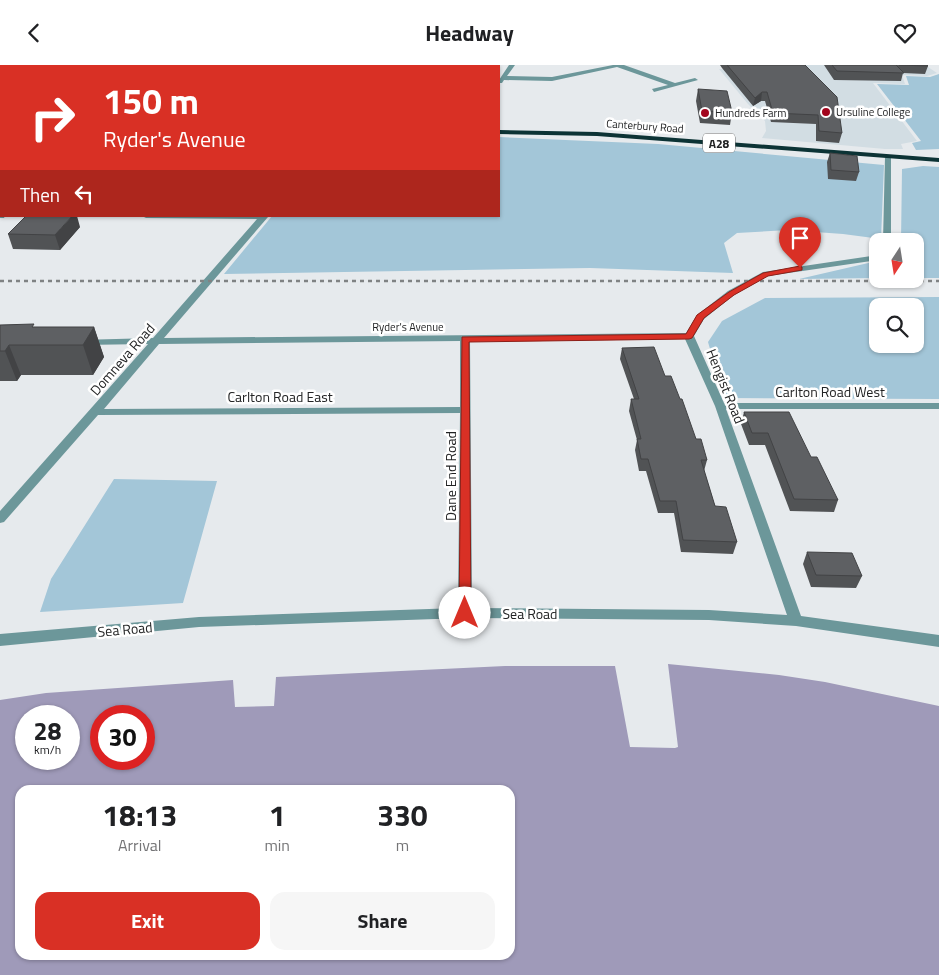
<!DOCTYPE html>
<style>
body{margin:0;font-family:"Titillium Web",sans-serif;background:#f6f6f6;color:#202124;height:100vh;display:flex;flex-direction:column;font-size:19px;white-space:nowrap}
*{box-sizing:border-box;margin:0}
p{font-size:16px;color:#757577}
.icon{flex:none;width:28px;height:28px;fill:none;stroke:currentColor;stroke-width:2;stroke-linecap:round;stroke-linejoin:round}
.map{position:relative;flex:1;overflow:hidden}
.panel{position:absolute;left:15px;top:720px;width:500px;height:175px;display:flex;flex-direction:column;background:#fff;border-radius:15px;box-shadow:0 1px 4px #0004}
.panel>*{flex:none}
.banner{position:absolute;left:0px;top:0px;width:500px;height:152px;box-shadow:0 1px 4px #0004;background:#d93025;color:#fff;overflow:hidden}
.needle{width:32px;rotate:192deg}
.tools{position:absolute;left:869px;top:168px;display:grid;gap:10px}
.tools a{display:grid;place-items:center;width:55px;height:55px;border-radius:10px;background:#fff;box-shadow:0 1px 4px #0004;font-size:25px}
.speed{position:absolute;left:15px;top:640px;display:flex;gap:10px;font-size:25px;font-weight:700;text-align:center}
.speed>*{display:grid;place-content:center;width:65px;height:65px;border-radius:50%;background:#fff;box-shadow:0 1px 4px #0004;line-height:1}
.speed small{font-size:12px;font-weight:400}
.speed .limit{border:8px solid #d22;background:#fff;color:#111}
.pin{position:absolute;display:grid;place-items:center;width:42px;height:42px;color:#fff;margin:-51px -21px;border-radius:50% 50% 50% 0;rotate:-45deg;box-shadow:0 0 5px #0007}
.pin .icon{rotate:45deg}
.me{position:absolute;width:55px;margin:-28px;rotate:0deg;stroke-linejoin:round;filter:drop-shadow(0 0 4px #0008)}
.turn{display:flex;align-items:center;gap:18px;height:105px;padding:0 20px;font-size:22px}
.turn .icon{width:65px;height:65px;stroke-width:2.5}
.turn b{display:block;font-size:35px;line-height:42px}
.then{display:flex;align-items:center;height:48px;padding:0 20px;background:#0003;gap:10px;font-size:19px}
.eta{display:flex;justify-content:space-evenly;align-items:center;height:85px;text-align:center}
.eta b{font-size:30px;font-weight:700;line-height:35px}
.cta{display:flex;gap:10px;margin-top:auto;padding:10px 20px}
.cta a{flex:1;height:58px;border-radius:15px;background:#d93025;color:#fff;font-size:20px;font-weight:700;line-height:58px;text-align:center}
.cta a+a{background:#f6f6f6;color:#202124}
header{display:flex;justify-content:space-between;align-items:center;height:65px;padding:0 20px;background:#fff;font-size:22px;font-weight:700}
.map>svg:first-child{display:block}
</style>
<header><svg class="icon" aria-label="back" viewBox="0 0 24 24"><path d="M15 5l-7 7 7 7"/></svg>Headway<svg class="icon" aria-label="heart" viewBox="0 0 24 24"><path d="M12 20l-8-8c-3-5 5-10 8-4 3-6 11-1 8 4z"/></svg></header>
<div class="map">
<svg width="939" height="910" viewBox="0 0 939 910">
<rect width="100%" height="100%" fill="#e6eaed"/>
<path fill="#d2dde3" d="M766,0H925L937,8L927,11L902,10L905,19L873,18L917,76L901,79L903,84H885L762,73L766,66L765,56L748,39L719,4H761Z"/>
<path fill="#a3c6d8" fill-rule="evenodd" d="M939,9V84L916,85L912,78L921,76L877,19L909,20L906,11L930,12Z
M499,72L658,79L884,100L881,174L843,169L788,165L737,168L724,178L733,208L590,203L224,209L272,151H499Z
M923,101L939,102V213H915V176H901L902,104Z
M877,196V213L799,214Z
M939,232V334L724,333L708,277L722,256L765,233ZM878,241H915V279H878Z
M114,414L217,416L183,538L40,547L51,514Z"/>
<path fill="#9f9ab9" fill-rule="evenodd" d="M668,599L779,610L825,617L939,641V910H0V635L46,628L233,615L235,642L274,641L276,612L505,601H615L630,682L675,683L678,682ZM26,651H69V694H26ZM101,651H144V694H101ZM20,725H510V890H20Z"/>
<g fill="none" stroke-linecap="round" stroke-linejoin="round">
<path fill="#6c979a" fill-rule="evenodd" d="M509,0H515L507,11L552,12L613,0H624L675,18L695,13L698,15L654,27L652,24L668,20L617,2L552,16L504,15L502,18H499V15Z
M888,90L891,92V176H883L885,92Z
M0,149L1,151H5L4,153H0Z
M142,151L268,152L164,273L686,268L697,250L728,226L763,207L878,190V195L768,211L734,230L704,254L694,271L724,338H939V344H726L801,551L939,570V582L796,561L709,555L465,553L199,562L0,581V569L199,552L458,543L460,348L98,350L4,457L0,458V446L148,279L82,280L77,277L79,275L153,273L257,154L146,153ZM685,274L715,341L787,550L709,545L472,543L470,276ZM460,276V342L104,344L159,279Z"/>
<path fill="#0c3335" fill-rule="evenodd" d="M499,65L597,67L939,93V97L597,71L499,69Z
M0,66H1V70H0Z"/>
<path stroke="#7f8283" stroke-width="2.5" stroke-dasharray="4 4" stroke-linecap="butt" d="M0,216H939"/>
</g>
<path fill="#515355" d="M720,0H805L842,68L839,78L816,76V59L771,57L765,36H761L753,41L722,3Z
M824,0H927L928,1L925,9L903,8L901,16L834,15Z
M698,24L732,47L730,60L700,58L696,36Z
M830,88L859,107L856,116L828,114L827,97Z
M80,162L60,185L13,184L8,169Z
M0,260L35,262H94L104,292L93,310H21L17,316H0Z
M622,283L665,311L696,374L707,395L704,406L715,441L737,477L733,489L681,487L674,448H658L646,406H639L635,385L637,375L629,346L631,334H634L620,294Z
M744,347L811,392L838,435L834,447L790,446L765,380H749L741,359Z
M807,487L862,511L856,523L811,522L803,499Z"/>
<path fill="#424345" d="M0,0H15L13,1H1V9L0,10Z
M762,27L761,36L753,41L755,33Z
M72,151H77L80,162L60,185L55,170Z
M94,262L104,292L93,310L83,280Z
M9,280L21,310L17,316L5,286Z"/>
<path fill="#5e6063" stroke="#424345" d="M165,0H386L385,1H164Z
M727,0H805L837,32L842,68L819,66L818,50L773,48L767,27H762L755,33Z
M832,0H896L904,8L837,6Z
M899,0H927L928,1Z
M698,24L727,26L732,47L702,46Z
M830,88L857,91L859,107L831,105Z
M26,151H72L55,170L8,169Z
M34,259L32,262H94L83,280H9L5,286H0V260Z
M654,282L665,311H671L680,334H682L696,374H701L707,395H701L715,441L726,442L737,477L683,475L676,436H660L648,394H641L637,374H641L631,334H639L622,283Z
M744,347H789L811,392H817L838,435L794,434L768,368H752Z
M807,487L852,488L862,511L816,510Z"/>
<path fill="#d93025" stroke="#8d1f18" d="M800,201L802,202V205L768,211L734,230L704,253L692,273L689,274L469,277L471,548L470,551H460L459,548L462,272L686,269L697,250L729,227L763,208Z"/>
<g fill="#a3051d" stroke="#fff" stroke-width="2">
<circle cx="826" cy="47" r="5"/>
<circle cx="705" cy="48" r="5"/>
</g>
<g text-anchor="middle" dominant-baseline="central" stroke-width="5" stroke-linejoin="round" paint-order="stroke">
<g font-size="11" fill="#222324" stroke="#fff" text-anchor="start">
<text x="836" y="47">Ursuline College</text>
<text x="715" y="48">Hundreds Farm</text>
</g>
<g font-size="11" fill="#222324" stroke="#fff">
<text transform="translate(645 61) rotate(4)">Canterbury Road</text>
<text x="408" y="262">Ryder's Avenue</text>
</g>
<rect fill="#fff" stroke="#646566" stroke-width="1" x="703" y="68.5" width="32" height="19" rx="4"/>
<g font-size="12" font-weight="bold" fill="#222324">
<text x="719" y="78">A28</text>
</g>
<g font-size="14" fill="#222324" stroke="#fff">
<text transform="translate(122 294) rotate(-49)">Domneva Road</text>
<text transform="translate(726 321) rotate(68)">Hengist Road</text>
<text x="830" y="326">Carlton Road West</text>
<text x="280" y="331">Carlton Road East</text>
<text transform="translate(450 411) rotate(-90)">Dane End Road</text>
<text x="530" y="548">Sea Road</text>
<text transform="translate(125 564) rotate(-5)">Sea Road</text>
</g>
</g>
</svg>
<div class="tools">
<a><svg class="needle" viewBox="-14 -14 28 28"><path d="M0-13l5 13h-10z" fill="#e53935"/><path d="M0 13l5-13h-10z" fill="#757577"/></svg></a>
<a><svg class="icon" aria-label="search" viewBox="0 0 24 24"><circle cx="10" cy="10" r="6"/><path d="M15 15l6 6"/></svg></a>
</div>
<div class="speed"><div>28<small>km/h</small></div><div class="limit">30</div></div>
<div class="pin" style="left:800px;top:203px;background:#d93025"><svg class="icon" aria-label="arrive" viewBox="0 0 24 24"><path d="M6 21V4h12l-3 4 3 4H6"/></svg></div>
<svg class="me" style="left:465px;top:548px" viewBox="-20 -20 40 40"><circle r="19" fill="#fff"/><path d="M0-13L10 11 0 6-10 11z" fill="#d93025"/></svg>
<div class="banner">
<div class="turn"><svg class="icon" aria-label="right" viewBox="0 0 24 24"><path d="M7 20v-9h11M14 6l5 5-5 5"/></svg><div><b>150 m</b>Ryder's Avenue</div></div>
<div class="then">Then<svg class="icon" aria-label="left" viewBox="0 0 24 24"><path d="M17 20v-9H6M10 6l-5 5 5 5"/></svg></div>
</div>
<section class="panel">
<div class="eta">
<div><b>18:13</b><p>Arrival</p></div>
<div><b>1</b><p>min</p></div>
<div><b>330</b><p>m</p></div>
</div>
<div class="cta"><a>Exit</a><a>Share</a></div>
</section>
</div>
